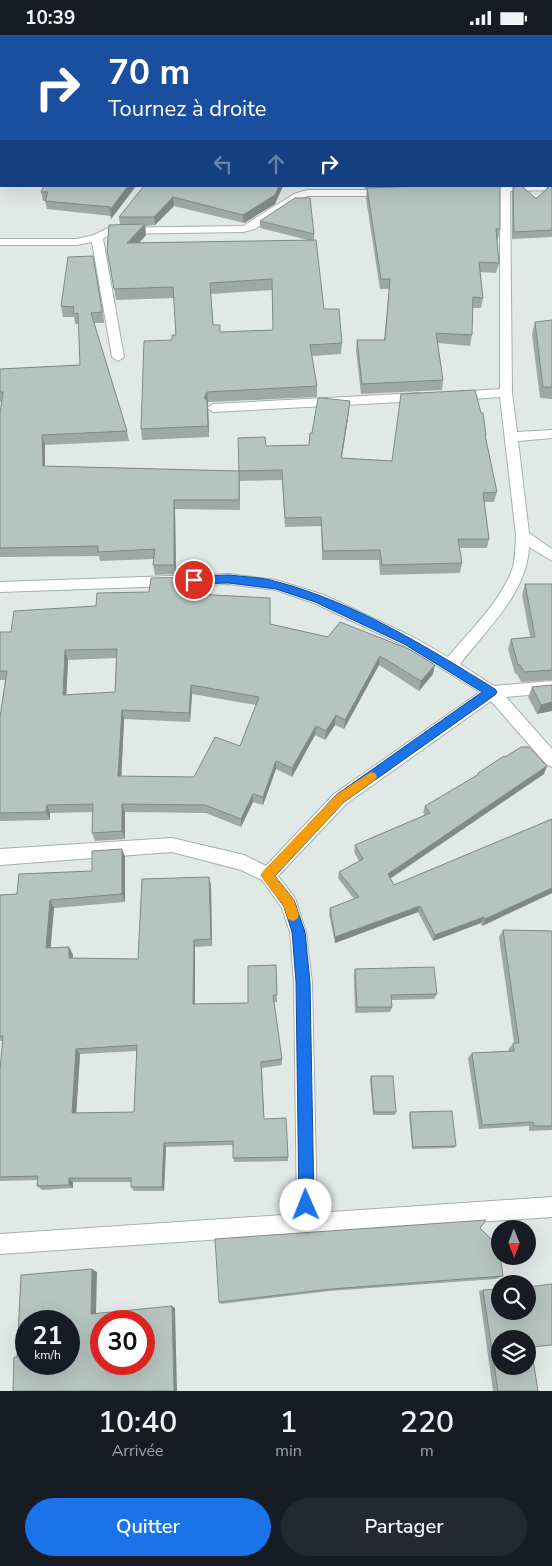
<!DOCTYPE html>
<html lang="fr">
<meta charset="utf-8">
<style>
body{margin:0;font-family:"Nunito Sans",sans-serif;background:#242831;color:#f1f3f6;height:100vh;display:flex;flex-direction:column;font-size:19px;white-space:nowrap}
*{box-sizing:border-box;margin:0}
p{font-size:16px;color:#9ea1a6}
.icon{flex:none;width:28px;height:28px;fill:none;stroke:currentColor;stroke-width:2;stroke-linecap:round;stroke-linejoin:round}
.map{position:relative;height:1356px;overflow:hidden}
.details{display:flex;flex-direction:column;background:#171b24;flex:1}
.details>*{flex:none}
.hud{position:absolute;left:0px;top:0px;width:552px;height:152px;box-shadow:0 5px 20px #0002;background:#1a4fa0;color:#fff;overflow:hidden}
.needle{width:32px;rotate:179deg}
.fabs{position:absolute;left:491px;top:1185px;display:grid;gap:10px}
.fabs a{display:grid;place-items:center;width:45px;height:45px;border-radius:50%;background:#171b24;box-shadow:0 5px 20px #0002;font-size:25px}
.speed{position:absolute;left:15px;top:1275px;display:flex;gap:10px;font-size:25px;font-weight:700;text-align:center}
.speed>*{display:grid;place-content:center;width:65px;height:65px;border-radius:50%;background:#171b24;box-shadow:0 5px 20px #0002;line-height:1}
.speed small{font-size:12px;font-weight:400}
.speed .limit{border:8px solid #d22;background:#fff;color:#111}
.pin{position:absolute;display:grid;place-items:center;width:42px;height:42px;color:#fff;margin:-21px;border:2px solid #fff;border-radius:50%;box-shadow:0 1px 5px #0007}
.me{position:absolute;width:55px;margin:-28px;rotate:359deg;stroke-linejoin:round;filter:drop-shadow(0 0 4px #0008)}
.turn{display:flex;align-items:center;gap:18px;height:105px;padding:0 25px;font-size:22px}
.turn .icon{width:65px;height:65px;stroke-width:2.5}
.turn b{display:block;font-size:35px;line-height:42px}
.lanes{display:flex;align-items:center;height:48px;padding:0 25px;background:#0003;justify-content:center;gap:25px;direction:ltr}
.lanes .off{opacity:.35}
.eta{display:flex;justify-content:space-evenly;align-items:center;height:85px;text-align:center}
.eta b{font-size:30px;font-weight:600;line-height:35px}
.button{display:flex;gap:10px;margin-top:auto;padding:10px 25px}
.button a{flex:1;height:58px;border-radius:30px;background:#1a73e8;color:#fff;font-size:20px;font-weight:600;line-height:58px;text-align:center}
.button a+a{background:#242831;color:#f1f3f6}
.status{display:flex;justify-content:space-between;align-items:center;height:35px;padding:0 25px;background:#171b24;direction:ltr}
.status svg{height:14px;fill:currentColor}
.map>svg:first-child{display:block}
</style>
<div class="status"><b>10:39</b><svg viewBox="0 0 49 12"><path d="M0 12V9h3v3zM5 12V6h3v6zM10 12V3h3v9zM15 12V0h3v12zM26 1h20v11H26zM47 4h2v5h-2z"/></svg></div>
<div class="map">
<svg width="552" height="1356" viewBox="0 0 552 1356">
<rect width="100%" height="100%" fill="#e1e9e6"/>
<g fill="none" stroke-linecap="round" stroke-linejoin="round">
<g stroke="#a4b0ad" stroke-width="2">
<path id="minor" d="M489,0H497V1H489Z
M551,83H552V90H551Z
M552,149V155L510,156L512,358L517,397L552,395V403L518,406L529,498L552,514V526L529,512C527,558 487,594 460,629L494,651L552,646V658L506,662L552,714V732L547,730L491,666L346,769L278,841L295,863L306,897L312,947L317,1178L552,1162V1182L0,1219V1199L297,1179L294,947L290,897L282,873L262,845L241,835L172,817L0,830V814L172,803L244,820L266,831L334,759L480,657L403,610L314,568L276,555L229,549L0,557V547L229,539L276,545L324,560L413,602L448,622C470,595 500,567 512,535C516,524 515,511 516,500L500,362L458,365L452,361L458,357L500,354V157H481L476,154L480,151H551Z
M307,155H386L391,158L386,161H308L302,163L255,194L243,197L110,199L103,204L124,322L118,326L112,322L92,207L77,210H0V204H77L94,200L108,193L243,191L294,159Z
M420,358L426,362L420,366L213,377L207,373L213,369Z"/>
</g>
<use href="#minor" fill="#fff" fill-rule="evenodd"/>
</g>
<path fill="#9da9a4" fill-rule="evenodd" d="M0,0H59L60,1H1V101H0Z
M552,150V202L512,204V159L513,152L536,164L546,155L547,151H551Z
M136,151L111,184V181L47,174L45,166H43L41,157Z
M144,151H283L275,169L244,188L174,171L155,190L145,191L146,200L139,208L308,205L260,193V186L314,199V205L324,274L342,308L341,319L312,321L317,351V362L208,367L209,402L142,405L141,394L172,305L176,300L174,263L116,265L107,215L120,190L119,182ZM272,255L273,295L220,297L213,290L211,259Z
M364,151H500V194L498,204L497,205L499,228L496,238L480,237L483,263L481,273H472V300L470,311L438,308L443,345L442,355L361,359L356,315L357,305H384L389,254H380L366,164L367,154H365Z
M93,221L104,285V288H94L127,396L129,406L45,410V431L239,436L266,411L309,410L312,398L349,376L342,423L392,426L486,400V404L497,457L494,467H484L489,504L487,513H459L462,528L460,538L380,540L379,525H322L321,491L285,492L282,445L240,446V475L175,474L176,539L155,540L153,530L154,524L100,526L99,521L0,522V379L2,367H0V334L80,330L79,289H75L74,282H63L61,271Z
M552,285V364L540,363L532,299L535,287Z
M525,549H552V645L521,647L517,639H515L508,614L511,604L530,602L522,560Z
M198,552L197,559L270,589L328,602L433,639L419,656L379,630L344,694L335,690L325,705L315,700L292,742L276,734L263,770L253,767L241,792L206,778L125,777V804L95,806L92,798L93,777L50,778V785L0,786V682L5,645H0V597H11L96,571L149,557ZM116,623L115,657L66,660L68,625ZM192,659L256,670L240,711L194,742L121,741L124,684L190,687Z
M552,650L537,679L528,662L532,652Z
M505,722L544,739L390,844L394,850L552,784V858L482,891L481,888L433,906L418,877L335,908L329,879L330,873L354,864L338,843L339,837L359,826L354,817L355,810L425,780L423,778L425,771L477,741L478,738Z
M122,814L125,822V867L54,873L50,913L69,912L73,920V923L138,924L211,850L212,911L195,912V969L248,968L276,930L277,967H274L282,1024V1030L262,1033L264,1084L288,1122V1126L234,1127L233,1110L166,1112L164,1156H134L131,1152V1147H73V1153L42,1155L37,1151L38,1145L0,1146V1035L3,1006H0V860L17,859L92,836ZM137,1016L134,1077L76,1078L80,1019Z
M503,895L552,896V1095L529,1096V1091L479,1094L468,1023L472,1018L509,1016V1013L514,1008L499,902Z
M355,934L437,959L434,964L392,965V972L390,977L355,978L354,940Z
M371,1041L396,1077L395,1080H373L370,1044Z
M410,1077L456,1111L454,1113L412,1114L409,1079Z
M480,1193L503,1241L496,1244L329,1256L221,1269L219,1267Z
M483,1255L531,1312L538,1356H493L479,1256Z"/>
<path fill="#7f8986" d="M283,0H293L292,1H281Z
M128,151H136L111,184L110,175Z
M279,151H283L275,169L244,188L243,180Z
M173,162L174,171L155,190L154,182Z
M145,189L146,200L129,219L127,208Z
M207,357L208,367L209,402L204,363Z
M350,366L349,376L340,433L341,423Z
M42,400L45,410V441L43,431Z
M174,465L175,474L176,539L174,530Z
M197,542L198,552L196,569L195,559Z
M65,615L68,625L66,669L63,660Z
M380,621L379,630L344,694L345,685Z
M435,630L433,639L419,656L421,646Z
M191,650L192,659L190,687L189,678Z
M552,667V676L537,679L541,670Z
M122,675L124,684L121,750L118,741Z
M336,680L335,690L325,705L326,696Z
M316,691L315,700L292,742V733Z
M276,726V734L263,770V762Z
M547,731L544,739L386,846L388,839Z
M253,759V767L241,792V784Z
M122,769L125,777V804L122,796Z
M47,770L50,778V785L46,777Z
M122,814L125,822V867L122,859Z
M209,842L211,850L212,911L211,904Z
M552,853V858L482,891L485,884Z
M50,865L54,873L50,920L46,913Z
M420,871L418,877L335,908V902Z
M484,882L481,888L433,906L435,900Z
M194,905L195,912V976L193,969Z
M69,912L73,920L72,930L69,923Z
M76,1014L80,1019L76,1083L72,1078Z
M164,1108L166,1112L164,1156L162,1152Z
M69,1143L73,1147V1153L69,1150Z
M92,1234L97,1237L96,1280L91,1279Z
M172,1271L175,1273L177,1356H174Z"/>
<path fill="#b6c4bf" stroke="#7f8986" fill-rule="evenodd" d="M1,0H59L58,1H1V91H0V6Z
M109,0H283L281,1H109Z
M500,0H552V19L551,23V1H500Z
M551,130L552,132L551,142Z
M551,150H552V195L514,197L513,152L522,151L536,164L549,152L548,151H551Z
M44,151H128L110,175V172L45,166L48,157H41Z
M144,151H279L275,160L243,180L173,162L154,182H119Z
M423,151H500V194H496L499,228L479,227L483,263L473,262L472,300L436,298L443,345L362,349L357,305H385L390,244H381L367,153Z
M295,163H310L314,199L260,186Z
M145,189L127,208L316,205L324,274H339L342,308L310,310L317,351L207,357L204,363L207,365L208,391L141,394L144,306L172,305V300H176L173,252L114,254L107,215L109,190ZM272,244L273,295L220,297V290H213L210,248Z
M93,221L102,275V277L91,278L127,396L42,400L43,431L239,436L238,403L265,402L266,411L309,410L310,398H312L318,363H322L350,366L341,423L392,426L401,359L475,355L481,378H483L486,400H485L497,457L483,458L489,504H458L462,528L382,530L380,515L323,516L321,482L285,483L282,435L239,436V465H174V530H153L155,514L98,517V511L0,513V379L3,357H0V334L80,330L78,278L73,279L74,272L61,271L68,222Z
M552,285V352H543L535,287Z
M197,542L195,559L270,563V589L328,602L340,587L411,615L435,630L421,646L380,621L345,685L336,680L326,696L316,691L292,733L276,726L263,762L253,759L241,784L205,770L122,769V796L92,798L93,769L47,770L46,777L0,778V682L7,636H0V597H11L14,576L96,571L97,558L149,557L151,543ZM117,614L115,657L63,660L65,615ZM191,650L259,662L240,711L215,702L194,742L118,741L122,675L189,678Z
M525,549H552V635L524,637L520,630H518L511,604L535,602Z
M552,650V667L541,670L532,652Z
M521,712H529L547,731L388,839L394,850L552,784V853L485,884L484,882L435,900L420,871L335,902L330,873L359,862L339,837L363,824L355,810L430,778L425,771L479,739L478,738L504,721L505,722Z
M122,814V859L50,865L46,913L69,912V923L138,924L142,844L209,842L211,904L194,905L193,969L248,968V931L276,930L277,960H273L282,1024L261,1027L264,1084L286,1083L288,1122L233,1123V1106L164,1108L162,1152H131V1143H69V1150L37,1151L38,1141L0,1142V1035L3,1001H0V860L17,859L19,839L92,836V816ZM137,1010L134,1077L72,1078L76,1014Z
M503,895L552,896V1091H534L533,1087L482,1090L472,1018L514,1016L513,1008H519Z
M434,932L437,959L391,960L392,972H357L355,934Z
M371,1041H393L396,1077H374Z
M452,1076L456,1111L413,1112L410,1077Z
M486,1185L480,1193L499,1212L503,1241L331,1254L219,1267L215,1204Z
M92,1234L91,1279L172,1271L174,1356H13L14,1322H17L21,1240ZM26,1286H69V1329H26ZM101,1286H144V1329H101Z
M552,1249V1310L531,1312L538,1356H498L483,1255L500,1254V1276H528V1252ZM500,1304H528V1331H500Z"/>
<path fill="#1a73e8" stroke="#114b97" d="M229,540C245,542 262,542 278,547C356,568 427,612 495,654L497,657L495,660L344,767L275,841L294,865L305,897L310,947L314,1170L311,1175L306,1177L301,1175L299,1170L296,947L292,897L284,872L261,840L336,760L482,657L404,609L315,567L276,554L229,548L194,549L189,545L194,541Z"/>
<path fill="#f59e0b" d="M371,737L375,738L377,742L375,745L344,767L275,841L294,865L299,880L297,884L293,886L288,884L284,872L263,844L261,840L263,836L336,760Z"/>
</svg>
<div class="fabs">
<a><svg class="needle" viewBox="-14 -14 28 28"><path d="M0-13l5 13h-10z" fill="#e53935"/><path d="M0 13l5-13h-10z" fill="#9ea1a6"/></svg></a>
<a><svg class="icon" aria-label="search" viewBox="0 0 24 24"><circle cx="10" cy="10" r="6"/><path d="M15 15l6 6"/></svg></a>
<a><svg class="icon" aria-label="layers" viewBox="0 0 24 24"><path d="M12 4l9 5-9 5-9-5zM3 14l9 5 9-5"/></svg></a>
</div>
<div class="speed"><div>21<small>km/h</small></div><div class="limit">30</div></div>
<div class="pin" style="left:194px;top:545px;background:#d93025"><svg class="icon" aria-label="arrive" viewBox="0 0 24 24"><path d="M6 21V4h12l-3 4 3 4H6"/></svg></div>
<svg class="me" style="left:306px;top:1170px" viewBox="-20 -20 40 40"><circle r="19" fill="#fff"/><path d="M0-13L10 11 0 6-10 11z" fill="#1a73e8"/></svg>
<div class="hud">
<div class="turn"><svg class="icon" aria-label="right" viewBox="0 0 24 24"><path d="M7 20v-9h11M14 6l5 5-5 5"/></svg><div><b>70 m</b>Tournez à droite</div></div>
<div class="lanes"><svg class="icon off" aria-label="left" viewBox="0 0 24 24"><path d="M17 20v-9H6M10 6l-5 5 5 5"/></svg><svg class="icon off" aria-label="ahead" viewBox="0 0 24 24"><path d="M12 20V5M6 11l6-6 6 6"/></svg><svg class="icon" aria-label="right" viewBox="0 0 24 24"><path d="M7 20v-9h11M14 6l5 5-5 5"/></svg></div>
</div>
</div>
<section class="details">
<div class="eta">
<div><b>10:40</b><p>Arrivée</p></div>
<div><b>1</b><p>min</p></div>
<div><b>220</b><p>m</p></div>
</div>
<div class="button"><a>Quitter</a><a>Partager</a></div>
</section>
